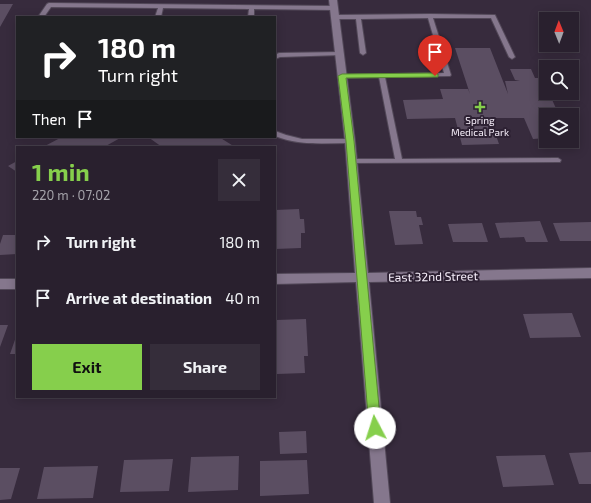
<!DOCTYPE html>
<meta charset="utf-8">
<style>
body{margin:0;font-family:"Exo 2",sans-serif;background:#352d3a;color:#f1f3f6;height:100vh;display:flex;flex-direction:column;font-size:15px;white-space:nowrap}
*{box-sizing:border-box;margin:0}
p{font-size:13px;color:#a5a3aa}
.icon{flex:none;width:22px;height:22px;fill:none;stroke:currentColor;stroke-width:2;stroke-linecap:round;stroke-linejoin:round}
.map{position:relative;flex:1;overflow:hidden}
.details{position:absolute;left:16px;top:146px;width:260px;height:252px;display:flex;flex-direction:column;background:#29202e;border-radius:0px;box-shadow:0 2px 10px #0003,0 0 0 1px #453e4a}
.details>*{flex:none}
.top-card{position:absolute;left:16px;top:16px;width:260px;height:122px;border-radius:0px;box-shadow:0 2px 10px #0003,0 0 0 1px #453e4a;background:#202124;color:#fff;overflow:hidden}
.needle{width:26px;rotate:359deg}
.buttons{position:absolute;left:539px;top:12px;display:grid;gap:8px}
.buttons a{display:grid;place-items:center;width:40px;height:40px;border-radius:0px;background:#29202e;box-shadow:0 2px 10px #0003,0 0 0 1px #453e4a;font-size:20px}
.pin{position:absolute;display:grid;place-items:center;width:34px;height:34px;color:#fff;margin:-41px -17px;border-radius:50% 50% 50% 0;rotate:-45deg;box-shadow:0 0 4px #0007}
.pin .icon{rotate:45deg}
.me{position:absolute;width:44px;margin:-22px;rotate:355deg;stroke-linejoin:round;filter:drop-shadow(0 0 3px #0008)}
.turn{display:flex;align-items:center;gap:14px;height:84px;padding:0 16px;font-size:18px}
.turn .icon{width:52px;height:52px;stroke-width:2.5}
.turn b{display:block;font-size:28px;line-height:34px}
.then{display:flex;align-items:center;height:38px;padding:0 16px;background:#0003;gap:8px;font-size:15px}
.round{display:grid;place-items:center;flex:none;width:42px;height:42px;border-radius:0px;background:#352d3a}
.summary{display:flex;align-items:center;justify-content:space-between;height:68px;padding:0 16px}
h1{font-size:24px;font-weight:700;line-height:30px;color:#86cf4c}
.cta{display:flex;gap:8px;margin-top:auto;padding:8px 16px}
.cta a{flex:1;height:46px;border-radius:0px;background:#86cf4c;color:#111;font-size:16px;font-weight:700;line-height:46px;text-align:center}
.cta a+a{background:#352d3a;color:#f1f3f6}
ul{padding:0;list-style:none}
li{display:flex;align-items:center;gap:12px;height:56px;padding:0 16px}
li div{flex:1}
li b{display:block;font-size:15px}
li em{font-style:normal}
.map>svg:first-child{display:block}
</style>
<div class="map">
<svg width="591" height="503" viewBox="0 0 591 503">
<rect width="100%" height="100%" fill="#372b3d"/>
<path fill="#5b4e62" d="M0,4H13L0,27Z
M455,48H490L508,94L505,81H520L515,80L510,69H531L535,78H541L546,88V93H549L559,115H546V138L533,139L524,118H490L499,144L462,145L455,118L407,119L403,100L443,99L440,89H468L470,94Z
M62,137H122L104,147H43Z
M148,137H219L235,147H162Z
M17,161V172L8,166Z
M299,209L300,219H304L305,233H301V248L275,249V210Z
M389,211H416L417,217H421L423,225H419L423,244L395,245Z
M540,221L548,242H526L524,237L500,238L495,223Z
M591,222V241H560L553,223Z
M482,223L488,242H453L448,224Z
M3,235H17V254L0,255V244Z
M572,313L581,337L530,338L523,314Z
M306,319L308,356H304L305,373L277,374L276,320Z
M0,325H8L0,347Z
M17,334V354H10Z
M306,431L307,453L280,454L279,432Z
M591,452V484H579L569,453Z
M545,455L554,485L503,487L496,456Z
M239,456L238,490L188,492L191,457Z
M173,459L169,491L120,492L124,460Z
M307,460L309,494L260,496V461Z
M98,466L93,498L37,499L44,467Z
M0,468H20L11,499L0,500Z"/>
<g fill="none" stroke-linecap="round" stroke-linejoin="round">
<g stroke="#524858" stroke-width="2">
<path id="lane" d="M49,3L334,6L337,8L334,10L254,9V17H248L249,9L163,8L161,17H155L158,8L51,7L44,17H38L47,4Z
M430,14L495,15L515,57L512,59L509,57L491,18H433L451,75L450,76L385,77L402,159L558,158L561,160L560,162L349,163L348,161L351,159H395L379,77L342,78L339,76L340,75L444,73L428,18L361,19L366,53L363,55L360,53L356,19H335L332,17L335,15Z
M339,52L342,54L341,55L280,57L275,59V55L279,53Z
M275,131L286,135L302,139H350L353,141L350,143C325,143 299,146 275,136Z"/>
</g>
<g stroke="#524858" stroke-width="2">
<path id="street" d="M329,0H337L355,141L368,273L591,268V278L369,282L390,503H374L356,282L275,284V274L355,273L345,141Z
M0,279H17V289H0Z"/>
</g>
<use href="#lane" fill="#85778d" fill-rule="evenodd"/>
<use href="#street" fill="#85778d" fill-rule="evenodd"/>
</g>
<path fill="#86cf4c" stroke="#578731" d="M435,73L438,74V77L346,78L354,141L381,428L379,431L375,433L371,431L369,428L346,141L338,76L342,74Z"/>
<path fill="#86cf4c" stroke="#2d2133" stroke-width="1.5" d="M478 101h4v4h4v4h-4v4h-4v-4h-4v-4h4z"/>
<g text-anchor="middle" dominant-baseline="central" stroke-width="4" stroke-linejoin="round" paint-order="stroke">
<g font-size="10" fill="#f8f0fc" stroke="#2d2133">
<text x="480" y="120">Spring<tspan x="480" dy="12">Medical Park</tspan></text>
</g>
<g font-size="12" fill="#f8f0fc" stroke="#2d2133">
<text transform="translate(433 276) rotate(-1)">East 32nd Street</text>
</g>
</g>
</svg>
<div class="buttons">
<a><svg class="needle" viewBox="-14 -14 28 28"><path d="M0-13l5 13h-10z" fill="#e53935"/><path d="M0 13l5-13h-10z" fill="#a5a3aa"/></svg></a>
<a><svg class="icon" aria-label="search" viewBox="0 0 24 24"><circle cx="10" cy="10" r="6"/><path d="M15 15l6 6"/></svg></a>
<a><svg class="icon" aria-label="layers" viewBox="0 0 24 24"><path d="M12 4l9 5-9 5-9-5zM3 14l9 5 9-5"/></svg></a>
</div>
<div class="pin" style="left:435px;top:76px;background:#d93025"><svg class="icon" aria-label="arrive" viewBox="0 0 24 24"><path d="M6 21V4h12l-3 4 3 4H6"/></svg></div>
<svg class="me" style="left:375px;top:428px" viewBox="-20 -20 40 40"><circle r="19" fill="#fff"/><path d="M0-13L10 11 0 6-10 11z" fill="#86cf4c"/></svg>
<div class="top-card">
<div class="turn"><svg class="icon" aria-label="right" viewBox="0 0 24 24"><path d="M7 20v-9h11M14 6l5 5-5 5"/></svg><div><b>180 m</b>Turn right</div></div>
<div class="then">Then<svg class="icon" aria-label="arrive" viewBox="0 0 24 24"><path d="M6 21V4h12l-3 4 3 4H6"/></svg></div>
</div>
<section class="details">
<div class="summary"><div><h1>1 min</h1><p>220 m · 07:02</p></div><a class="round"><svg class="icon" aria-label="close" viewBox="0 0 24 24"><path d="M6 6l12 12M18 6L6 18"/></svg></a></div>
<ul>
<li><svg class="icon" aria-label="right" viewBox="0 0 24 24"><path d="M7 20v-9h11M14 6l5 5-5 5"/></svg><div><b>Turn right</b></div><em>180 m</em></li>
<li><svg class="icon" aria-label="arrive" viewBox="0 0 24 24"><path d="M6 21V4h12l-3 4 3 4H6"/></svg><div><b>Arrive at destination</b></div><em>40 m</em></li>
</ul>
<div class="cta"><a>Exit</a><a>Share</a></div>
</section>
</div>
